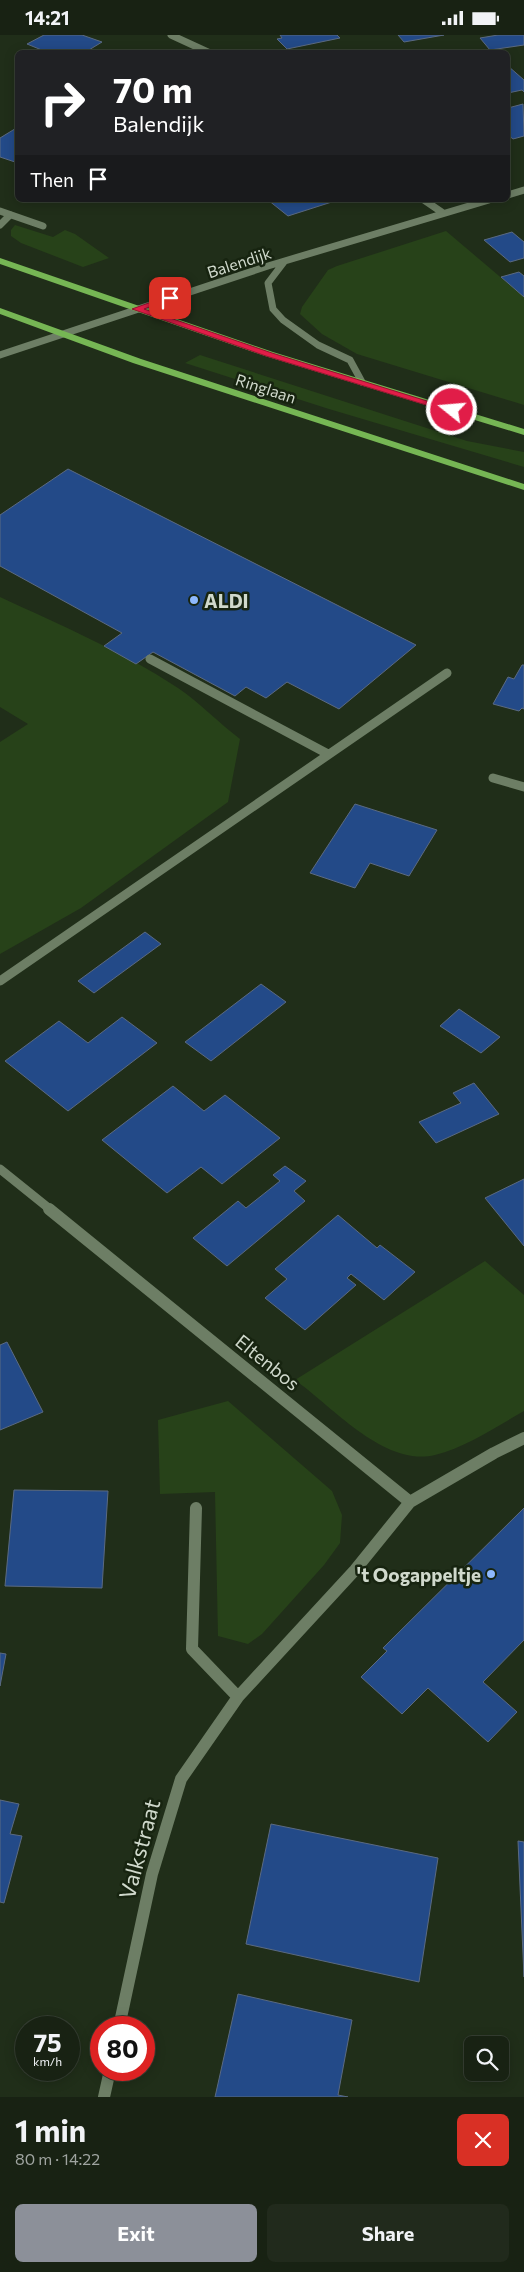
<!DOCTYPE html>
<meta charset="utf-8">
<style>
body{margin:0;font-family:Commissioner,sans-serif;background:#212a1c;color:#f1f3f6;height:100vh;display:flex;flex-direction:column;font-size:19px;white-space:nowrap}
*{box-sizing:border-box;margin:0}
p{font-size:16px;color:#9fa4a0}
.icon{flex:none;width:28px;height:28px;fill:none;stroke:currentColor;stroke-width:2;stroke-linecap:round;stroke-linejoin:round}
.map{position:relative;height:2062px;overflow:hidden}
.details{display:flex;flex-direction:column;background:#182213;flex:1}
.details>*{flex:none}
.banner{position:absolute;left:15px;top:15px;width:495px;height:152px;border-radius:8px;box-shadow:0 2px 12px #0003,0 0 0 1px #363f33;background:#202124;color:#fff;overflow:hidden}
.tools{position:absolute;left:464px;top:2001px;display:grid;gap:10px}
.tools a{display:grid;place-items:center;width:45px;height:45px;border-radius:8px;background:#182213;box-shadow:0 2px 12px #0003,0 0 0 1px #363f33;font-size:25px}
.speed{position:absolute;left:15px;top:1981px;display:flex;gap:10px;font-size:25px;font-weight:700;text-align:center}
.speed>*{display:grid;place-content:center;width:65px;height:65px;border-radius:50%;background:#182213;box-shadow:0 2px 12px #0003,0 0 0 1px #363f33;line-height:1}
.speed small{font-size:12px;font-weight:400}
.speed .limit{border:8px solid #d22;background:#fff;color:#111}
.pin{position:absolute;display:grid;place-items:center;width:42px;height:42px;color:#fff;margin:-21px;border-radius:10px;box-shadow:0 2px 8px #0006}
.me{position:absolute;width:55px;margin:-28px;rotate:287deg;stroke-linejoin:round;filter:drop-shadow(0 0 4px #0008)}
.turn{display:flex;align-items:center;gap:18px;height:105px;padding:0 15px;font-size:22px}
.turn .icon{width:65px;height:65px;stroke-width:2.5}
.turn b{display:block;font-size:35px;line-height:42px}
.then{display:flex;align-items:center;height:48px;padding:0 15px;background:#0003;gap:10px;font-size:19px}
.round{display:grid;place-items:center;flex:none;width:52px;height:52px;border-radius:8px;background:#212a1c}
.headline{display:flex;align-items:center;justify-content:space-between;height:85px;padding:0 15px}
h1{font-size:30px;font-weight:700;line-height:38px}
.cta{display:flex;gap:10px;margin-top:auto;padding:10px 15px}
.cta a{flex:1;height:58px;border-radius:8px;background:#8c9099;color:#fff;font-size:20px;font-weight:700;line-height:58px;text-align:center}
.cta a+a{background:#212a1c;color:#f1f3f6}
.status{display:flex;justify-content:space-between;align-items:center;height:35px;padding:0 25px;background:#182213;direction:ltr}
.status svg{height:14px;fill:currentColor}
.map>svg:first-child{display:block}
</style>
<div class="status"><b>14:21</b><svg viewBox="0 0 49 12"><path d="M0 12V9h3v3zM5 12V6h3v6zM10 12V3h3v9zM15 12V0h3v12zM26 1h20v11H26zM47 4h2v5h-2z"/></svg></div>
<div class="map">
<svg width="524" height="2062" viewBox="0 0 524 2062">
<rect width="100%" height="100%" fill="#202e19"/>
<path fill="#274219" d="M15,190L53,202L65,195L75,199L109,223L83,232L21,208L11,201V195Z
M446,196L524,262V370L357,319L322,299L300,279L302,272L328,235L337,231Z
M200,320L467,406L524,417V432L329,374L185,328Z
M0,562C60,590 122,616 178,653C200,668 219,688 240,704L228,767L81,873L0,919V707L28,689L0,672Z
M485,1226L524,1260V1376C496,1392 466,1412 435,1420C384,1432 333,1372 295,1345Z
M228,1366L332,1456L342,1480L340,1508L324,1530L262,1599L248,1609L218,1601L215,1457L160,1459L158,1385Z"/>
<path fill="#234a88" stroke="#5b6a81" d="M44,0H82L102,7L84,18H49L27,9Z
M280,0H337L340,3L287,14L277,4L282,3Z
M398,0H444L404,7Z
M498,0H524V10L490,15L480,3Z
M508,31L524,45V57L522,55L508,58Z
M523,69L524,101L513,104L508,100V73Z
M18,92V128L0,122V103Z
M268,165H338L288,181Z
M512,197L524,207V223L510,227L484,205Z
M519,237L524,241V262L501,242Z
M68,434L416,610L339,674L287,647L266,663L246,652L235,661L153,617L136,629L104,611L122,598L0,531V480Z
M522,630H524V674L522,673L519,676L493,669L508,642L514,644Z
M355,769L437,795L409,841L370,828L355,853L310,838Z
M145,897L161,909L94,958L78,946Z
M261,949L286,967L211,1026L185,1007Z
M459,974L500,1002L481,1018L440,991Z
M122,982L157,1008L68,1076L5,1026L59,986L88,1008Z
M474,1048L499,1079L436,1108L419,1087L461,1068L453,1058Z
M173,1051L204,1076L225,1060L280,1103L222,1149L201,1132L167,1158L102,1105Z
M285,1131L306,1146L294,1156L305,1166L227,1231L193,1203L238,1166L246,1173L280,1146L273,1140Z
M524,1144V1211L485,1163Z
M338,1180L377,1213L380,1210L415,1237L384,1265L351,1239L347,1243L356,1250L305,1295L265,1263L287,1244L275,1234Z
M7,1307L43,1377L0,1395V1310Z
M14,1455L108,1456L102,1553L5,1551Z
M524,1473V1605L483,1647L517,1677L488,1707L428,1653L402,1679L361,1642L387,1616L383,1613Z
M0,1618L6,1619L0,1651Z
M0,1765L19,1769L10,1799L22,1801L4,1868L0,1867Z
M271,1789L438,1823L419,1947L246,1909Z
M518,1806L524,1807V1942Z
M238,1959L352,1985L338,2060L348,2062H215Z"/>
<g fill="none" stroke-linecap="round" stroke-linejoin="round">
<path stroke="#6d7e65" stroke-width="7" d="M0,190L10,180"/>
<path stroke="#6d7e65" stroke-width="9" d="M150,624L328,719
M0,946L447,638"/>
<path stroke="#6d7e65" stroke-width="7" d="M171,0L210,18
M508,160L524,155
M424,165L443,178
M0,176L43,191
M284,227L268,248L273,274L283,285L318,310L350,325L362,347
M0,320L268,231L489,165"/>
<path stroke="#6d7e65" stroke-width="9" d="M493,743L524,752
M0,1134L51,1175"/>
<path stroke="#6d7e65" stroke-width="12" d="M49,1174L410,1467
M196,1473L192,1614L238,1662
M119,1992L152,1839L181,1744L238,1662L355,1535L410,1467L494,1418L524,1403
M104,2062L110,2035"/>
<path fill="#76b654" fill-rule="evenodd" d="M0,223L273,317L524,394V400L265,321L0,229Z
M0,273L141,324L524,449V455L133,328L0,279Z"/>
</g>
<path fill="#e11d48" stroke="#92132f" d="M168,261L174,263L144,274L272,318L456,375L449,377L266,321L132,274Z"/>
<g fill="#8eb9fd" stroke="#172410" stroke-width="2">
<circle cx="194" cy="565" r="5"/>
<circle cx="491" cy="1539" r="5"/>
</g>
<g text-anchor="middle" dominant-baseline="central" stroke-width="5" stroke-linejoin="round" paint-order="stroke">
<g font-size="16" fill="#d0d9cc" stroke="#172410">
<text transform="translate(239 227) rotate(-18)">Balendijk</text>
<text transform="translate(266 353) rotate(18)">Ringlaan</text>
</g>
<g font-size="19" font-weight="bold" fill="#d0d9cc" stroke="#172410" text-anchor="start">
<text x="204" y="565">ALDI</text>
<text x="481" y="1539" text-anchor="end">'t Oogappeltje</text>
</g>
<g font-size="19" fill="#d0d9cc" stroke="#172410">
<text transform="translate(268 1327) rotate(39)">Eltenbos</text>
</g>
<g font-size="22" fill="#d0d9cc" stroke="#172410">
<text transform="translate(139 1814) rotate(-75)">Valkstraat</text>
</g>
</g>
</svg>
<div class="tools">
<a><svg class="icon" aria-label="search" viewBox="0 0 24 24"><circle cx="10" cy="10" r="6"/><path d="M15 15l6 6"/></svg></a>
</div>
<div class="speed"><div>75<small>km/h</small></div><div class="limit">80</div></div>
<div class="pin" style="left:170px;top:263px;background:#d93025"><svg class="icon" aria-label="arrive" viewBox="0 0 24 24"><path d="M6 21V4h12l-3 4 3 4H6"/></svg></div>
<svg class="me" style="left:452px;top:375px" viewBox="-20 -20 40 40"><circle r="17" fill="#e11d48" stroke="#fff" stroke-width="3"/><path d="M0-11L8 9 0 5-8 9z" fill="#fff"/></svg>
<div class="banner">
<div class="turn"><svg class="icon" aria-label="right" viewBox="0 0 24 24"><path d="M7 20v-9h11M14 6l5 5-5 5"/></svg><div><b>70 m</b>Balendijk</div></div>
<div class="then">Then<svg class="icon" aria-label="arrive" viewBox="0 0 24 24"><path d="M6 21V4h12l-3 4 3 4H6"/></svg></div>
</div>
</div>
<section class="details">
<div class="headline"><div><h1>1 min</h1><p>80 m · 14:22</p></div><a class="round" style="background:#d93025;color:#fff"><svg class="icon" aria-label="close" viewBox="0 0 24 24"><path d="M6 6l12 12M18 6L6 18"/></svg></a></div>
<div class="cta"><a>Exit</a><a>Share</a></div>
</section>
